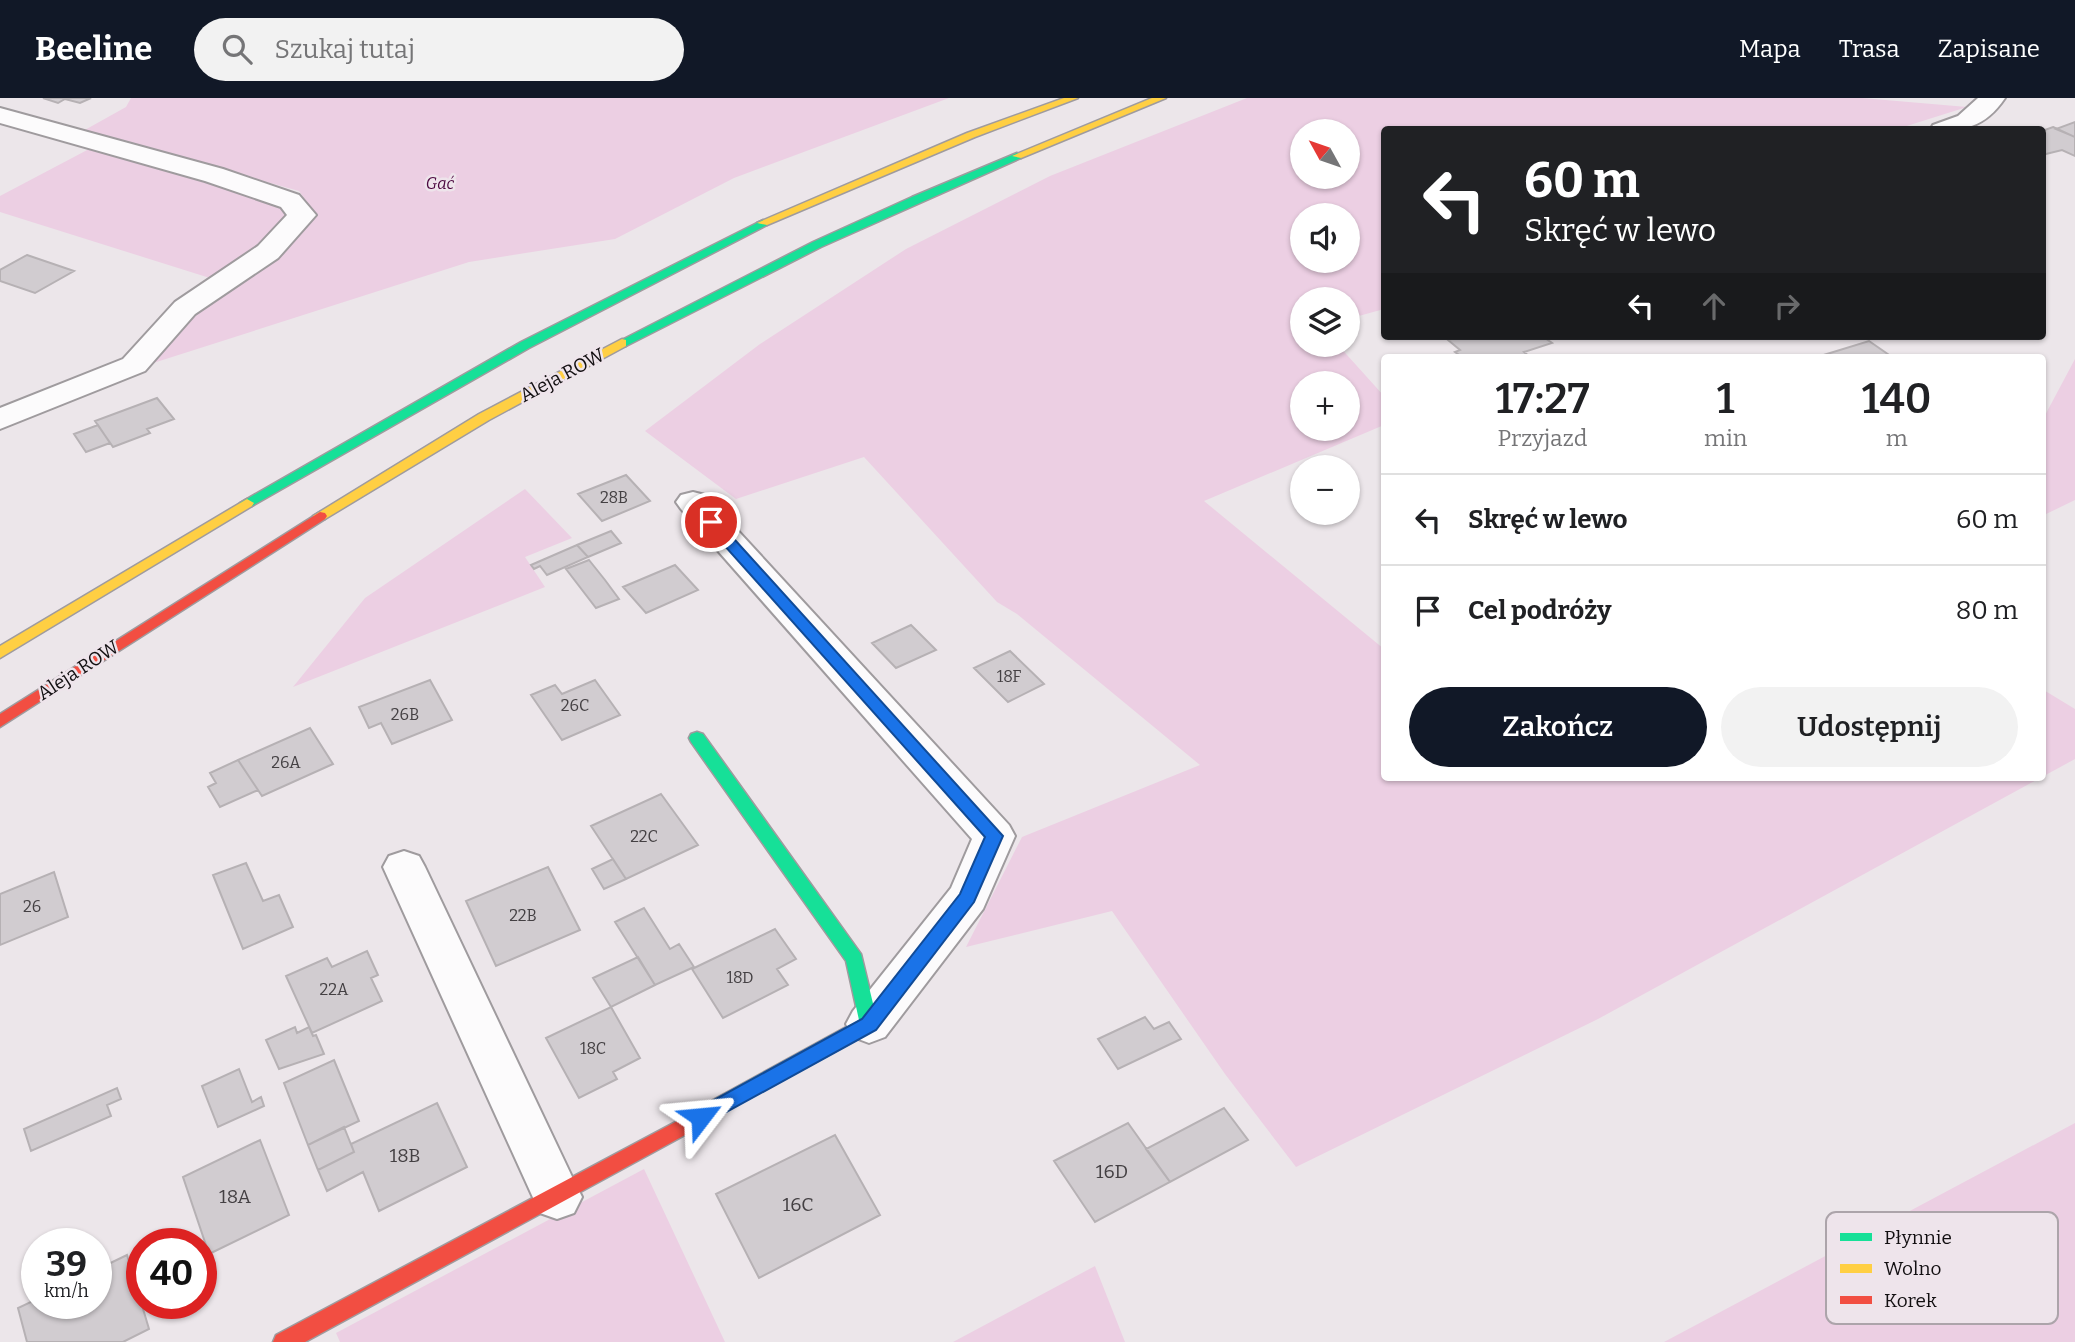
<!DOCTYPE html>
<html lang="pl">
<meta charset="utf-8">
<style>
body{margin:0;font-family:Bitter,serif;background:#f2f2f2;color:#202124;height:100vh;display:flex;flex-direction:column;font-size:26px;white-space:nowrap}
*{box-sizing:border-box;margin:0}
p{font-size:23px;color:#757577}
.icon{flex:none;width:38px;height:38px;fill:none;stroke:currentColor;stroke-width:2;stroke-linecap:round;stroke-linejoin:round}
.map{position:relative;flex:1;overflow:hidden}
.drawer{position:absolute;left:1381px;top:256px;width:665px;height:427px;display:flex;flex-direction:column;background:#fff;border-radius:7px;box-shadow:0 2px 5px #0004}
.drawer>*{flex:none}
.hud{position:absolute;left:1381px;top:28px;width:665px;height:214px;border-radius:7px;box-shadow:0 2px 5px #0004;background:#202124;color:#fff;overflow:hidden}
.needle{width:46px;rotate:310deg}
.fabs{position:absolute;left:1290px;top:21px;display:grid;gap:14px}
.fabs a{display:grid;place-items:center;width:70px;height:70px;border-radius:50%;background:#fff;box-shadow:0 2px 5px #0004;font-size:35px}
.speed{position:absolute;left:21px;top:1130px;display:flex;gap:14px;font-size:35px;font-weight:700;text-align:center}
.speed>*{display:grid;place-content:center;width:91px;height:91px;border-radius:50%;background:#fff;box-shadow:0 2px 5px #0004;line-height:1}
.speed small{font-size:18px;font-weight:400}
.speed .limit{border:10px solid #d22;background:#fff;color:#111}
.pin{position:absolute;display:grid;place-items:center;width:60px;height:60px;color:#fff;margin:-30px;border:4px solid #fff;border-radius:50%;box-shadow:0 2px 7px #0007}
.me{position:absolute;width:77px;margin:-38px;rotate:61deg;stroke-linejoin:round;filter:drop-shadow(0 0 5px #0008)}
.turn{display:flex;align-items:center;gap:24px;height:147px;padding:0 28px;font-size:32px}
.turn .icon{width:91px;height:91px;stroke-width:2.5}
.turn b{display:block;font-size:49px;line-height:60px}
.lanes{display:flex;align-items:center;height:66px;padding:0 28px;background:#0003;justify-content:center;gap:35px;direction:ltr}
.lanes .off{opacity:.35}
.eta{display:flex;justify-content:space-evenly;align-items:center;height:119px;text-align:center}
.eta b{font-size:42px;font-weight:600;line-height:49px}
.cta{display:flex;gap:14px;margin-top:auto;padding:14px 28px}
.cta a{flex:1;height:80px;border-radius:42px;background:#111827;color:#fff;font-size:28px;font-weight:600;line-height:80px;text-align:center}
.cta a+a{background:#f2f2f2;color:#202124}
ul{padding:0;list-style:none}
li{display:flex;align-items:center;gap:21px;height:91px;padding:0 28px;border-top:2px solid #e0e0e0}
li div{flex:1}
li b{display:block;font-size:26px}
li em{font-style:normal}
header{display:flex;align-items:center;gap:42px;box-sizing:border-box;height:98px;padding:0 35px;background:#111827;color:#fff}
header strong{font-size:33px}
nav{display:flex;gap:38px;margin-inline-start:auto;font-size:24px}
.search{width:490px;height:63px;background:#f2f2f2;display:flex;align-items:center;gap:18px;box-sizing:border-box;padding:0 24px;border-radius:38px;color:#757577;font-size:26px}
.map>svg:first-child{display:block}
</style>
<header>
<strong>Beeline</strong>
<div class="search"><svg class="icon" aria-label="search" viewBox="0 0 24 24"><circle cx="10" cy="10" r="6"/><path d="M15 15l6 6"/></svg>Szukaj tutaj</div>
<nav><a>Mapa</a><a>Trasa</a><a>Zapisane</a></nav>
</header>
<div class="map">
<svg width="2075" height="1244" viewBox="0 0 2075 1244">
<rect width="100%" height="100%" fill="#ece6ea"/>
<path fill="#eccfe3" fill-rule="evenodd" d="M131,0H949L734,80L615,141L469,164L147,267L175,232L304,131L312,112L299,93L83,33L126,9Z
M1247,0H1862L1967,9L1894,32H1384V211L1348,221V201H1302V247H1338L1384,298V327L1204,403L1384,551V679H2042L1598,921L1296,1069L1225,976L1112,813L966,849L1022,739L1200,667L1017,516L997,504L864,359L736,401L645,333L760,246L906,151L1050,78ZM1302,33H1348V79H1302ZM1348,117V163H1302V117ZM1302,285H1348V331H1302Z
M91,50L274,103L291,120L266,146L213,181L0,114V98Z
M2075,261V402L2042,418V323Z
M525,391L572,440L525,459L545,489L293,589L365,500Z
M2042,591L2075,611V661L2042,679Z
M2075,1025V1244H1664Z
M644,1071L725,1244H340L336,1235Z
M1095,1168L1125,1244H953Z"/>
<path fill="#d1ccd0" stroke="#b6b1b4" stroke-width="2" d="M43,0H91L80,5L65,1L58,5Z
M2075,24V39L2056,31Z
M2053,29L2075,39V58L2062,52L2042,57V33Z
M27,157L74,173L35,195L0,183V172Z
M1462,238H1542L1552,245L1524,254L1530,259H1462L1455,254L1460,252L1448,242Z
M1869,243L1892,259H1817Z
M157,300L174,321L147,331L150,335L113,349L95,323Z
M98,327L110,345L86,354L74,336Z
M626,377L650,403L602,423L578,396Z
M611,433L621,445L588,459L577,447Z
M577,447L588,459L547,477L540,468L534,471L531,467Z
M589,462L605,482L619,501L596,510L566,471Z
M675,467L698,492L646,515L623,489Z
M911,527L936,552L896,570L872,545Z
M1010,553L1044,586L1008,604L974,570Z
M430,582L452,622L392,646L381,625L369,630L359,609Z
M595,582L620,617L562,642L531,597L555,587L562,596Z
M310,630L333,666L262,698L238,662Z
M238,662L258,692L220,709L208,689L216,685L210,675Z
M661,696L698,747L626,781L591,728Z
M613,761L626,781L604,791L592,771Z
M246,765L263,803L279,797L293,829L243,851L213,777Z
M548,769L580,832L496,868L466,803Z
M54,774L68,819L0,847V796Z
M644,810L670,851L679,846L694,869L655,887L615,824Z
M775,831L796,861L777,871L788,887L723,920L692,871Z
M367,853L378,877L371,880L382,903L312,935L286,878L327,860L332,869Z
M638,859L655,887L611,909L593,880Z
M611,909L640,960L613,974L617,981L579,1000L546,940Z
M1145,919L1154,931L1169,924L1181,941L1118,971L1098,941Z
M295,929L297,935L309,929L313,938L316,937L324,956L279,971L266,942Z
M334,962L359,1023L308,1047L284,985Z
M239,971L252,1004L261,999L264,1008L218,1029L202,988Z
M117,990L121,1001L107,1007L111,1018L31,1053L24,1031Z
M437,1005L467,1069L379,1113L363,1074L327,1093L318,1072L354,1054L351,1046Z
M1224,1010L1248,1042L1170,1084L1146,1051Z
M1128,1025L1170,1084L1095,1124L1054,1063Z
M344,1029L354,1054L318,1072L308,1047Z
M835,1037L880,1117L759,1180L716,1096Z
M260,1042L289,1117L209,1156L183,1079Z
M127,1157L149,1231L123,1244H27L18,1210L37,1201V1206H96V1172Z"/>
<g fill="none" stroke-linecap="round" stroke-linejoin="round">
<g stroke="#9f9b9e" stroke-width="4">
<path id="street" d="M1978,0H2005C1984,31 1964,32 1930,32L1933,27L1958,18Z
M0,10L223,71L299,97L316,117L278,160L195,216L145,273L0,331V310L123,261L175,204L258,148L287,117L281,109L205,83L0,25Z
M693,394L705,397L1009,727L1015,738L983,811L885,939L869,945L853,939L846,926L853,913L951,790L972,741L681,411L676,404L681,397Z
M404,753L419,758L425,769L574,1083L582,1099L574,1115L557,1121L540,1115L383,769L389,758Z"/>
</g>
<g stroke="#9f9b9e" stroke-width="3">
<path id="fast" d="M1017,55L1022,58L1021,60L821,149L626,248L622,249L616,245L813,144L912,99Z
M763,122L769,125L767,127L529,250L252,408L247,409L240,405L521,244Z
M697,634L703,636L861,856L878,926L876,931L711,1021L704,1019L701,1013L704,1007L859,922L846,863L691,644L689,640L691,636Z"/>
</g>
<g stroke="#9f9b9e" stroke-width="3">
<path id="slow" d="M1064,0H1078L975,39L767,127L757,125L967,35Z
M1152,0H1166L1021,60L1012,58Z
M622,241L626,242V248L489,322L325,421L320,422L313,418L479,316Z
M247,401L254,405L252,408L0,560V548Z"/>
</g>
<g stroke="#9f9b9e" stroke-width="3">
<path id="jam" d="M320,414L325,415L327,418L325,421L0,629V616Z
M711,1005L718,1007L721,1013L718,1019L305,1244H273L276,1237Z"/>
</g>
<use href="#street" fill="#fcfbfc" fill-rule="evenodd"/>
<use href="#fast" fill="#16e098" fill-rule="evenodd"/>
<use href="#slow" fill="#ffcf43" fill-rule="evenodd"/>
<use href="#jam" fill="#f24e42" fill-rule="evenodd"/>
</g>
<path fill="#1a73e8" stroke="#114b97" stroke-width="2" d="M711,420L716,421L1003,738L974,804L876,932L701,1028L694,1025L691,1019L694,1013L862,921L960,796L985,739L706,427L704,424Z"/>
<g text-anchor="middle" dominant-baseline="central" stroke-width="5" stroke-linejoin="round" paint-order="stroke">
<g font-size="16" font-style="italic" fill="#4c0840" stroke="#eee4eb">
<text x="440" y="85">Gać</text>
</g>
<g font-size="16" fill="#444043">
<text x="614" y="399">28B</text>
<text x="1009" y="578">18F</text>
<text x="575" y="607">26C</text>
<text x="405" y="616">26B</text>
<text x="286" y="664">26A</text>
<text x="644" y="738">22C</text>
<text x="32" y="808">26</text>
<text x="523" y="817">22B</text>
<text x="740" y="879">18D</text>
<text x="334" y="891">22A</text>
<text x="593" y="950">18C</text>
</g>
<g font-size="19" fill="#120f11" stroke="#eee4eb">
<text transform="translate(562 277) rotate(-28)">Aleja ROW</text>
<text transform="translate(78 572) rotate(-33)">Aleja ROW</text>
</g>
<g font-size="19" fill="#444043">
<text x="405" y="1057">18B</text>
<text x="1112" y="1073">16D</text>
<text x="235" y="1098">18A</text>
<text x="798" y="1106">16C</text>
</g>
</g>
<rect x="1826" y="1114" width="232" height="112" rx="10" fill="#eee4eb" stroke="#aca4aa" stroke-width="2"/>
<rect x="1840" y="1135" width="32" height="8" fill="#16e098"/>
<rect x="1840" y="1166" width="32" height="9" fill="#ffcf43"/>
<rect x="1840" y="1198" width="32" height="8" fill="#f24e42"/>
<g font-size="19" fill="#120f11">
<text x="1884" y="1146">Płynnie</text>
<text x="1884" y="1177">Wolno</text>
<text x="1884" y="1209">Korek</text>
</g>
</svg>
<div class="fabs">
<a><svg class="needle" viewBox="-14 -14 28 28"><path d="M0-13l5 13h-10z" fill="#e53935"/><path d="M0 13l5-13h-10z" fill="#757577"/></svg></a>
<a><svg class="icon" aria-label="sound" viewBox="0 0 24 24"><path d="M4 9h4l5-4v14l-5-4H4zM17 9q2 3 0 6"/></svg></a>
<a><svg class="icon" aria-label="layers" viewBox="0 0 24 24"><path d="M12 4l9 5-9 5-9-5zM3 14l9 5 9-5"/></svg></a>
<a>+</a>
<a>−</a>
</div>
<div class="speed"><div>39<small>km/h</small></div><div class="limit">40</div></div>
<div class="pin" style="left:711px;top:424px;background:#d93025"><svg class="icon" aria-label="arrive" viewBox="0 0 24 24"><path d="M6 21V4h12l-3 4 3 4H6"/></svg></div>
<svg class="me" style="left:701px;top:1019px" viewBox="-20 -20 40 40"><path d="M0-17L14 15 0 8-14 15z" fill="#1a73e8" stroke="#fff" stroke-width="4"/></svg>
<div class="hud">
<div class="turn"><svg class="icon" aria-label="left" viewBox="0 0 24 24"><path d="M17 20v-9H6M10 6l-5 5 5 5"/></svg><div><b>60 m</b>Skręć w lewo</div></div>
<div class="lanes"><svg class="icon" aria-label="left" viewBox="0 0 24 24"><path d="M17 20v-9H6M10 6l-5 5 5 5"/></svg><svg class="icon off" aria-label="ahead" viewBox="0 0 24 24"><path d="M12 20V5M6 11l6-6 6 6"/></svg><svg class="icon off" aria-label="right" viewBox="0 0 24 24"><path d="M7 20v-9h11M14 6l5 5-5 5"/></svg></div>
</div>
<section class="drawer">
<div class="eta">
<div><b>17:27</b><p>Przyjazd</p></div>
<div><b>1</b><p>min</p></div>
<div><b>140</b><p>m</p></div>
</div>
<ul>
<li><svg class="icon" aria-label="left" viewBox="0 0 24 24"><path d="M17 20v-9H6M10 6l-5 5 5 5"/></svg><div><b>Skręć w lewo</b></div><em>60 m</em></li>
<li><svg class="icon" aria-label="arrive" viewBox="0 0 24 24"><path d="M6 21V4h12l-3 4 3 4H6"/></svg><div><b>Cel podróży</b></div><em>80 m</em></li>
</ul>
<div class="cta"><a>Zakończ</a><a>Udostępnij</a></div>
</section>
</div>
